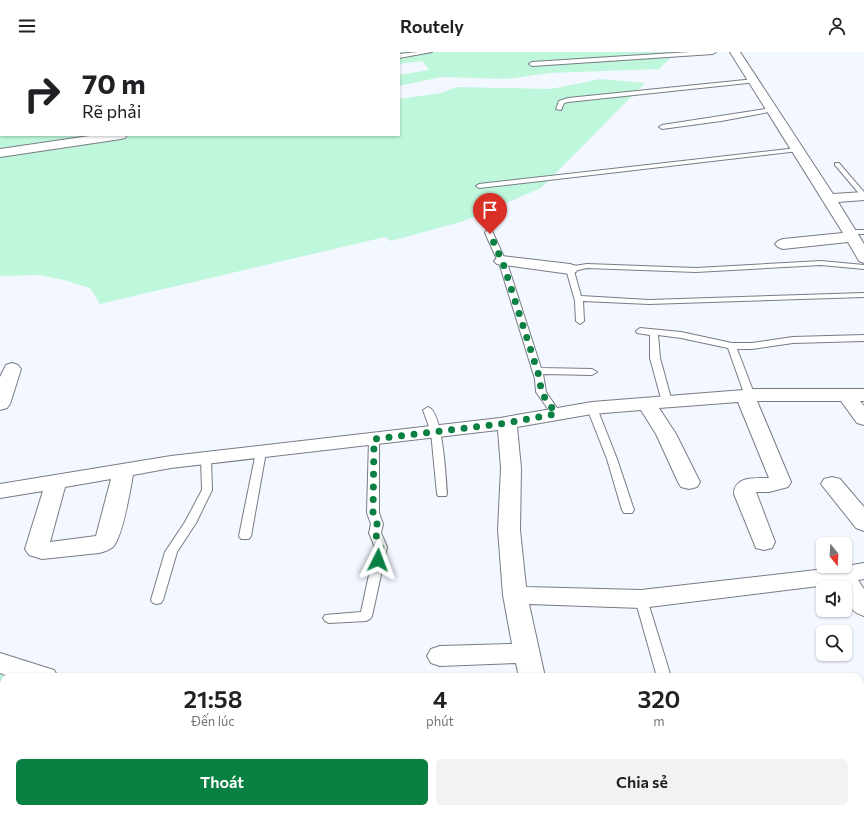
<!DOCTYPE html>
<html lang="vi">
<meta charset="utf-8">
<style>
body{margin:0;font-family:Commissioner,sans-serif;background:#f2f2f2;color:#202124;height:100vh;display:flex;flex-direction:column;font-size:15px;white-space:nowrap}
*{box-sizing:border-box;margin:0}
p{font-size:13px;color:#757577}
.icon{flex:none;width:22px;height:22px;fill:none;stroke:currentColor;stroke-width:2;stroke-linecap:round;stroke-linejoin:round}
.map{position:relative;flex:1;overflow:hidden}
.details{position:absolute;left:0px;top:621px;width:864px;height:140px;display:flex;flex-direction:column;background:#fff;border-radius:12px 12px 0 0;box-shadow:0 1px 3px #0004}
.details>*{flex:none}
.guide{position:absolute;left:0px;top:0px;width:400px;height:84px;box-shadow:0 1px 3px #0004;background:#fff;color:#202124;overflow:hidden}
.needle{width:26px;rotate:162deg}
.fabs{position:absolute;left:816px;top:485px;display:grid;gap:8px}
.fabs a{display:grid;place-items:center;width:36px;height:36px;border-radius:6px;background:#fff;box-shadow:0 1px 3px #0004;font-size:20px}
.pin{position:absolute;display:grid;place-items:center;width:34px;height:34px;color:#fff;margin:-41px -17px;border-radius:50% 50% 50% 0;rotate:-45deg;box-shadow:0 0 4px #0007}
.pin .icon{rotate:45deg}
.me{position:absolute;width:44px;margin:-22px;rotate:3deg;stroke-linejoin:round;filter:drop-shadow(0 0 3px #0008)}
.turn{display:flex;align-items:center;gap:14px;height:84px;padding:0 16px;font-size:18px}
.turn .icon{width:52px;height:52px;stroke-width:2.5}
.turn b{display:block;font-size:28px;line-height:34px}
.eta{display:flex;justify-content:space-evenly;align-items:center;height:68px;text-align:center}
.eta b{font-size:24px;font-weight:600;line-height:28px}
.primary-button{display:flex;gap:8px;margin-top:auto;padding:8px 16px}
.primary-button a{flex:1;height:46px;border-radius:6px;background:#0b8043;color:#fff;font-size:16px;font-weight:600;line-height:46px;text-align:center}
.primary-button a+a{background:#f2f2f2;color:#202124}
header{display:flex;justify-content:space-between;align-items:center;height:52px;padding:0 16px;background:#fff;font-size:18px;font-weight:600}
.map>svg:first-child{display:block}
</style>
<header><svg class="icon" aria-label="menu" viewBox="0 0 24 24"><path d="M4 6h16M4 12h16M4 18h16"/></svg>Routely<svg class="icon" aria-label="person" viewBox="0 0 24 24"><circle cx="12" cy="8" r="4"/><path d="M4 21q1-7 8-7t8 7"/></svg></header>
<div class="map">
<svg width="864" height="761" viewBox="0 0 864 761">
<rect width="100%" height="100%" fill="#f3f7ff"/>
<path fill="#bff7dc" d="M339,0H677L659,17L550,21L507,27L441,25L399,34V23L429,18L422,9L399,12V1H336Z
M600,27L645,31L541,136L464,169L391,189L385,185L100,252L90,236L64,228L39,223L3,224L0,223V63L1,83H399V47L441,41L456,35L551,37Z
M0,611L45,625H4V757H543V761H0Z"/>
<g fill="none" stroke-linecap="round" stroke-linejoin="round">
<g stroke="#787c85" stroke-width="2">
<path id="service" d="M418,0H432L399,6V2Z
M690,0H716L713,2L532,14L529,12L532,10Z
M755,27L757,28V30L568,50L564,51L561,58L556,57L559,49L568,46Z
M772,56L774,57V59L721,69L662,77L659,75L662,73Z
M797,96L799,97V99L479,136L476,134L479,132Z
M835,111H839L864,140V146L862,145L835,113Z
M847,178H864V182H847Z
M486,179H492L493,181L508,214L541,316L592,317L597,320L592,323L543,322L546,340L561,362L559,364H553L536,340L535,327L500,214L485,181Z
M821,209L864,213V217L821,213L696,220L587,216L574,219L581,244L649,248L864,241V245L649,252L583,249L584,269L580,272L576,269L575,249L566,217L567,215L587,212L696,216Z
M640,276L681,280L732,291H752L793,285L864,283V289L793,291L752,297H737L755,344L750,347L745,344L728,296L681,286L658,283L660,306L672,350L667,353L662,350L650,306V283L637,281L636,279Z
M592,353L597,356L617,407L634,458L632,461H624L622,458L607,407L587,356Z
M428,355C443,359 446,427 447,442L446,444H438L437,442L431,380L423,358Z
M374,384L379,387V461L383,472L381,481L387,495L372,564L370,567L366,569L329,571L325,569L323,566L325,563L361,560L375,495L369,481L371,472L367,461L369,387Z
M261,397L266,400L251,484L249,487H241L239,484L256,400Z
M206,404L211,407L212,438L196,471L177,500L163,548L161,551L157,552L153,551L151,548L165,500L185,470L202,438L201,407Z
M641,543L645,544L647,547L671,625H657L635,547L637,544Z"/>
</g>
<g stroke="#787c85" stroke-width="2">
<path id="minor" d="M730,0H740L833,142L864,140V148L838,150L864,192V211L859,209L848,190L783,197L778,195L775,192L778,189L783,187L843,181Z
M0,7H1V14H0Z
M0,43H1V49H0Z
M1,59V67L0,68V60Z
M96,83H127L125,86L121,87L0,105V97Z
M502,204L570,212L576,214L578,217L576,220L570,222L497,212L494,209L497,206Z
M12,311L18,313L21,317L10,352L7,356L0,358V325L6,313Z
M756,337H864V349H860L864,354V373L857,371L841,349H757L791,430L788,435L769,440H756L775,490L772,496L764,498L756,496L734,442C734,424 755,426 769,426L738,350L659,356L676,382L700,430L697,435L689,437L681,435L678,430L656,382L641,358L592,362L517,375L521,416L520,478L526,535L641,538L834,516L864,511V527L858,528L864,537V564C850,560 845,550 845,536H838L835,532L641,556L529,552L545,625H519L516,611L440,614L431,611L427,604L431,597L440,594L512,592L503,543L498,478L501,416L498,378L171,416L133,423C130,439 123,484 113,495C109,498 104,500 99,501L42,507L29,503L25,497L43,439L0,446V432L171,404L500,366L592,350ZM111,427L96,484L50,490L65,435Z
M832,425L840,427L864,455V479L856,476L821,432L824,427Z
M0,601L54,618L58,625H10L0,621Z
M529,757H559V761H529Z"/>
</g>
<use href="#service" fill="#fff" fill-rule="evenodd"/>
<use href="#minor" fill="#fff" fill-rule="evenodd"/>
</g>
<path fill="#d6bfa1" d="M18,0H103V1H18Z"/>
<path fill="#ae9b83" d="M91,0H103V1H87Z"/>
<path fill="#f9debb" stroke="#ae9b83" d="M29,0H91L87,1H31Z"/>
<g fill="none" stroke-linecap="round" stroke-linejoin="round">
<path stroke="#0b8043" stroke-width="7" stroke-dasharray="0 12.6" d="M378,508L381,495L375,481L377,472L373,461L374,387L500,372L556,362L541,340L540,327L504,214L490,182"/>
</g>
</svg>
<div class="fabs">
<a><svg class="needle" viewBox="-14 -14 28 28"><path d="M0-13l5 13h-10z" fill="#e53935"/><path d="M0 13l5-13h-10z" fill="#757577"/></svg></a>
<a><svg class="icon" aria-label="sound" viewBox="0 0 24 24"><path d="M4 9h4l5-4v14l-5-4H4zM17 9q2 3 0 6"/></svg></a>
<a><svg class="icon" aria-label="search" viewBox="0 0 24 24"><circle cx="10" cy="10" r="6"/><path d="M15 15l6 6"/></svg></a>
</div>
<div class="pin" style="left:490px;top:182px;background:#d93025"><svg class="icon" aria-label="arrive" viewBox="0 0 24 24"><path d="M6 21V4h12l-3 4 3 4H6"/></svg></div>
<svg class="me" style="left:378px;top:508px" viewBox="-20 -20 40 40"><path d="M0-17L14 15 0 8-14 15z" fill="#0b8043" stroke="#fff" stroke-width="4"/></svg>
<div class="guide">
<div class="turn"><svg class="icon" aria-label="right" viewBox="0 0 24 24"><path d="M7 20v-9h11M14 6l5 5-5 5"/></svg><div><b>70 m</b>Rẽ phải</div></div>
</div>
<section class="details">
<div class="eta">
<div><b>21:58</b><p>Đến lúc</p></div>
<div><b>4</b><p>phút</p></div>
<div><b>320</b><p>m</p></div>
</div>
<div class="primary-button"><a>Thoát</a><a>Chia sẻ</a></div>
</section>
</div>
